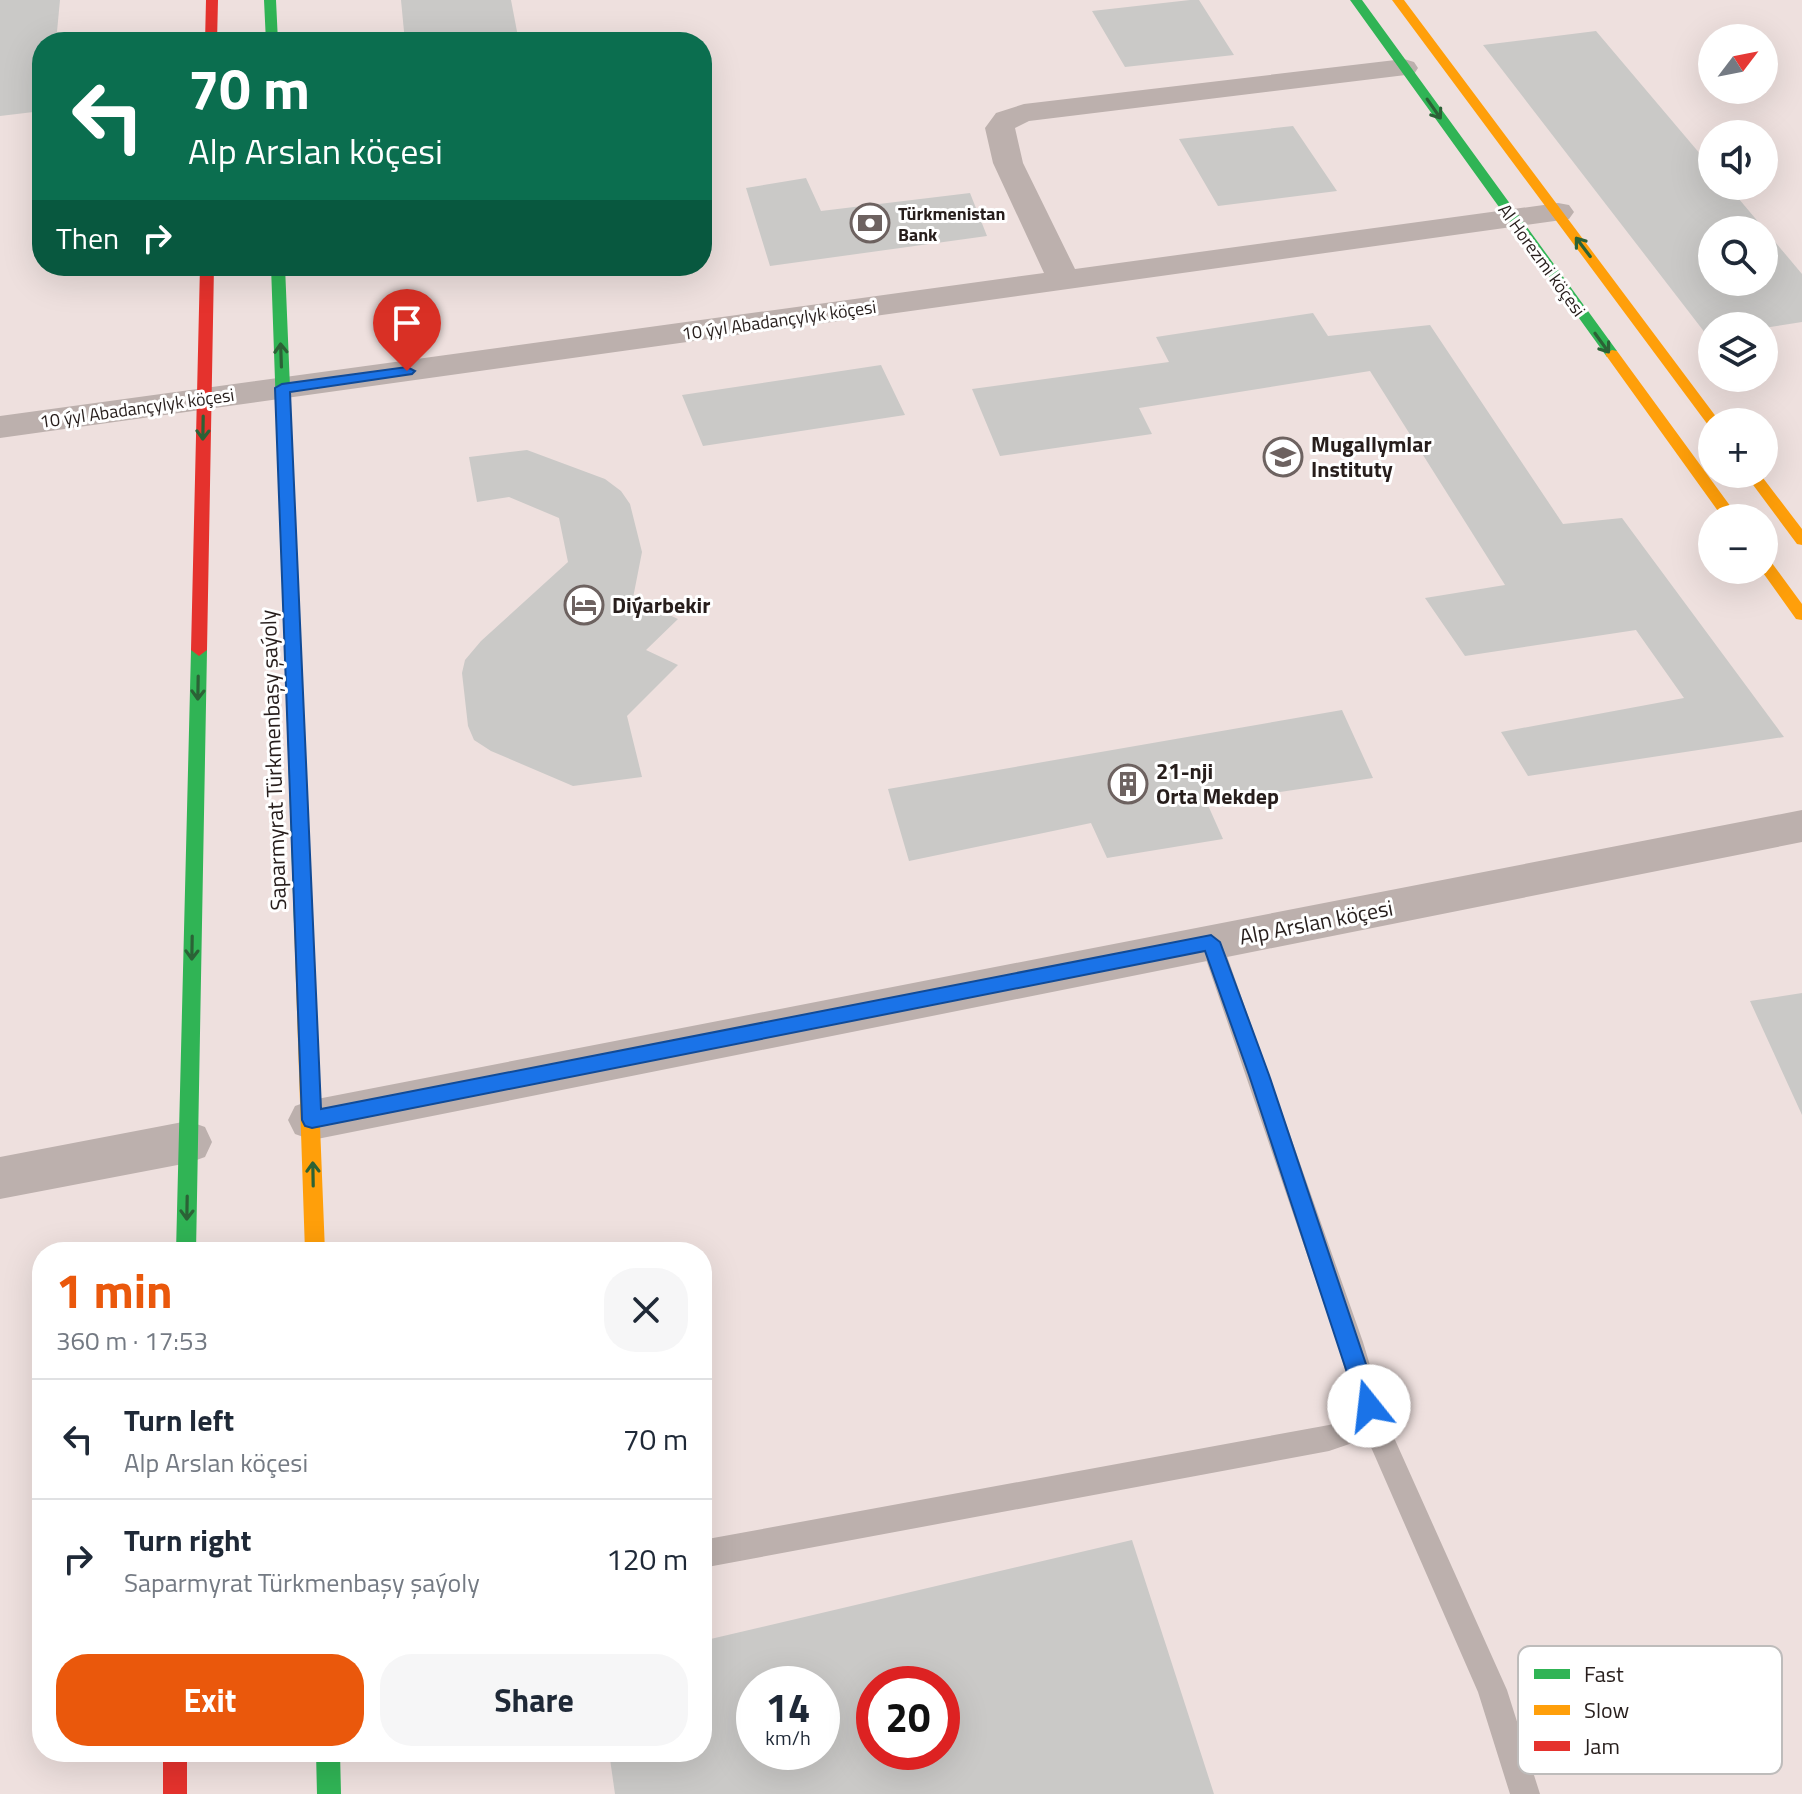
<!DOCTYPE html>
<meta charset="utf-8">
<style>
body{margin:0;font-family:"Titillium Web",sans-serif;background:#f6f6f7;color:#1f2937;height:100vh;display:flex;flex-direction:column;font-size:30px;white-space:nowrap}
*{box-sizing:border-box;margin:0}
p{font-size:26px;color:#747a83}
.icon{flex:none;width:44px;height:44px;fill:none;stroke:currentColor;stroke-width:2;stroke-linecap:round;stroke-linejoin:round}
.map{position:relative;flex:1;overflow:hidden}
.sheet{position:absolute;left:32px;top:1242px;width:680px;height:520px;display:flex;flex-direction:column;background:#fff;border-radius:32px;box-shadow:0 8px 32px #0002}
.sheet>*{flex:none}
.guide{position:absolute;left:32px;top:32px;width:680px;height:244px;border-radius:32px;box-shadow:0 8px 32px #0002;background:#0b6e4f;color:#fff;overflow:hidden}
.needle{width:52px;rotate:58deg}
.tools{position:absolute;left:1698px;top:24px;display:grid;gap:16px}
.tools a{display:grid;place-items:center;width:80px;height:80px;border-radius:50%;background:#fff;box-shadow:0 8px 32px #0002;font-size:40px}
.speed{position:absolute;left:736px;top:1666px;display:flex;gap:16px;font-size:40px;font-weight:700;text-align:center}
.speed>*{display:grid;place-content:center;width:104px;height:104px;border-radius:50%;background:#fff;box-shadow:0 8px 32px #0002;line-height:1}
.speed small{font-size:20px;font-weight:400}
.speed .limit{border:12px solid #d22;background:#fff;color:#111}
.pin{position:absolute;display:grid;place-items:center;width:68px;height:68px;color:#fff;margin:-82px -34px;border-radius:50% 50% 50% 0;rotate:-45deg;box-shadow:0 0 8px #0007}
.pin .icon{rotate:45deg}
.me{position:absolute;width:88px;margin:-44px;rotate:344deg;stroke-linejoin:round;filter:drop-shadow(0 0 6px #0008)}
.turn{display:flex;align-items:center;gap:28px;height:168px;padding:0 24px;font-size:36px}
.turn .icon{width:104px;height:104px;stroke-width:2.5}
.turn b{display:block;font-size:56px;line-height:68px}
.then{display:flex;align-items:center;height:76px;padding:0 24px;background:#0003;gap:16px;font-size:30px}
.round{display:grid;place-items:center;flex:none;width:84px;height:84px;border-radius:32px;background:#f6f6f7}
.summary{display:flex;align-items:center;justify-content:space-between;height:136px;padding:0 24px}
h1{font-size:48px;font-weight:700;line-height:60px;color:#ea580c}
.button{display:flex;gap:16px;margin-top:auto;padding:16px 24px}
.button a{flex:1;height:92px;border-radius:32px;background:#ea580c;color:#fff;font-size:32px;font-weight:700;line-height:92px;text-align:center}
.button a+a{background:#f6f6f7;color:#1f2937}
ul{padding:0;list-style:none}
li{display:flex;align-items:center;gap:24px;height:120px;padding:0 24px;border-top:2px solid #e0e1e3}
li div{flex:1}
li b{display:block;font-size:30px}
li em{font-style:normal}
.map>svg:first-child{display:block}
</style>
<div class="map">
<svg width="1802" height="1794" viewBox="0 0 1802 1794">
<rect width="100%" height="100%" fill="#eee0de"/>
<path fill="#cac9c7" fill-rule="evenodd" d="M0,0H60L56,42H42V111L0,116Z
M401,0H511L519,42H405Z
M1190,0H1199L1234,55L1125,67L1092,11Z
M1596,31L1712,168V186H1728L1802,274V322L1764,328L1712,326V337L1709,338L1483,45ZM1712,230H1764V282H1712Z
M1293,126L1337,191L1218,206L1179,139Z
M806,178L821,211L970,193L987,236L770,266L746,188Z
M1313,313L1328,336L1430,325L1563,524L1622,518L1784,737L1528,776L1501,732L1684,698L1636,630L1465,656L1425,598L1505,585L1370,371L1139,408L1152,434L1000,456L972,389L1169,362L1156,337Z
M881,365L905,415L703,446L682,395Z
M527,450L605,479L621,491L630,504L642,552L633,598L678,619L646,650L678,665L627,716L642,777L573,786L491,751L474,740L468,726L462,673L465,660L481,641L568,562L559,518L509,497L477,502L469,457Z
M1342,710L1373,778L1207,803L1223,839L1107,858L1091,823L909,861L888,789Z
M1802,993V1115L1750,1001Z
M1132,1540L1214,1794H615L609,1752H702V1641ZM754,1684H822V1752H754ZM874,1684H942V1752H874Z"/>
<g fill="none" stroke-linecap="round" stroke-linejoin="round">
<path fill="#bcb0ad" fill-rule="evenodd" d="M1211,933L1219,936L1222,942L1363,1342L1387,1422L1507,1690L1540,1794H1510L1478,1692L1367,1438L1329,1451L702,1568V1540L1329,1425L1358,1415L1337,1342L1200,942L1203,936Z"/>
<path fill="#bcb0ad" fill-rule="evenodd" d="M1404,59L1414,62L1418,68L1414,74L1029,121L1015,128L1023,163L1075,269L1558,203L1569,205L1574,212L1569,219L0,438V416L1044,273L993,163L985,128L996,113L1024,104Z
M1802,810V842L312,1140L295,1134L288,1120L295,1106L312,1100Z
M188,1121L205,1127L212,1142L205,1157L188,1163L0,1199V1157Z"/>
<path fill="#30b455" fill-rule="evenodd" d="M264,0H276L278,42H266Z
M1350,0H1362L1617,351V357H1607Z
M271,266H285L312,923L309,928H297L294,923Z
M199,644L207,650L196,1252H176L191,650Z
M316,1752H340L341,1794H317Z"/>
<path fill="#ff9f0a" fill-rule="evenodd" d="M1392,0H1404L1720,422L1708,425Z
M1612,350L1617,351L1739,518H1723L1605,354Z
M1745,474H1760L1802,529V545L1797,544Z
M1764,558L1769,559L1802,604V620L1796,619L1761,570H1764Z
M303,916L309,918L312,923L325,1252H305L294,923L297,918Z"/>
<path fill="#e5322d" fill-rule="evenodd" d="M206,0H218L217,42H205Z
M200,266H214L207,650L199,656L191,650Z
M163,1752H187V1794H163Z"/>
</g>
<defs><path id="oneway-shaft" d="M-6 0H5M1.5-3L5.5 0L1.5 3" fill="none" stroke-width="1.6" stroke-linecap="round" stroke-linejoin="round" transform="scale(2)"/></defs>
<g stroke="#2b6236">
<use href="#oneway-shaft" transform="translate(1434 109) rotate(55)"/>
<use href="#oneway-shaft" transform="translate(1583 247) rotate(-127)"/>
<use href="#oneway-shaft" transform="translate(1602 343) rotate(54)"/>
<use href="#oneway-shaft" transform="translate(281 355) rotate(-92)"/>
<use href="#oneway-shaft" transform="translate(203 428) rotate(91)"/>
<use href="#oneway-shaft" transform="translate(198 688) rotate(91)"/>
<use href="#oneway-shaft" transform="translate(192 948) rotate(91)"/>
<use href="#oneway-shaft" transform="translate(313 1174) rotate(-91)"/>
<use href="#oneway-shaft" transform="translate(187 1208) rotate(91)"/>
</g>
<path fill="#1a73e8" stroke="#114b97" stroke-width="2" d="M407,367L415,371L412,374L290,392L321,1109L1211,935L1220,942L1269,1075L1380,1406L1377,1413L1369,1416L1361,1413L1358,1406L1249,1075L1205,951L312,1128L305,1126L302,1120L275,388L282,384Z"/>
<defs>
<g id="bank-ring" transform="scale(2)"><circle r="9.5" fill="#fff" stroke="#6d6260" stroke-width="1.5"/><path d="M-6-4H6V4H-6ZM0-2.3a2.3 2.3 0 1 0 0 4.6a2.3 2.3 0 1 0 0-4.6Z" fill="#6d6260"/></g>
<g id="university-ring" transform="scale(2)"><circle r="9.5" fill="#fff" stroke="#6d6260" stroke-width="1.5"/><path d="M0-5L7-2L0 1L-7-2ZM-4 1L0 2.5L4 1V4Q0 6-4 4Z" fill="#6d6260"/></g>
<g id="hotel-ring" transform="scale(2)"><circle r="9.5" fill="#fff" stroke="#6d6260" stroke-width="1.5"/><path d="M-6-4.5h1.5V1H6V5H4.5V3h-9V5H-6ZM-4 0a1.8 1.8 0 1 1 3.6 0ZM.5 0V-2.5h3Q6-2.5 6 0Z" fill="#6d6260"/></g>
<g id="building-ring" transform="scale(2)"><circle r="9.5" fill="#fff" stroke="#6d6260" stroke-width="1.5"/><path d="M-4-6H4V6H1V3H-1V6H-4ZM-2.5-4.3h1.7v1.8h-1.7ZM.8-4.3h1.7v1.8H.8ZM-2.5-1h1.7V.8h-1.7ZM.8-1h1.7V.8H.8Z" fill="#6d6260"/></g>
</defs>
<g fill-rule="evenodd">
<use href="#bank-ring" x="870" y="223"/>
<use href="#university-ring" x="1283" y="457"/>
<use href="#hotel-ring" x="584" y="605"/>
<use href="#building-ring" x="1128" y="784"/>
</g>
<g text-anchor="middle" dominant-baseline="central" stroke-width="6" stroke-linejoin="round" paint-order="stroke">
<g font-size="18" font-weight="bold" fill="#271e1c" stroke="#fff" text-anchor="start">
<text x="898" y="213">Türkmenistan<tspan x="898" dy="21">Bank</tspan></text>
</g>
<g font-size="18" fill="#271e1c" stroke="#fff">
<text transform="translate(1542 260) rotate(54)">Al Horezmi köçesi</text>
<text transform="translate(779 320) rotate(-8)">10 ýyl Abadançylyk köçesi</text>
<text transform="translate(137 408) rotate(-8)">10 ýyl Abadançylyk köçesi</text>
</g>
<g font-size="22" font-weight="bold" fill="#271e1c" stroke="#fff" text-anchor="start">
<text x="1311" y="444">Mugallymlar<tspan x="1311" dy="25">Instituty</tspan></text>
<text x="612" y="605">Diýarbekir</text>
<text x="1156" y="771">21-nji<tspan x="1156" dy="25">Orta Mekdep</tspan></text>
</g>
<g font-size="22" fill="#271e1c" stroke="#fff">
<text transform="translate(273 760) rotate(-92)">Saparmyrat Türkmenbaşy şaýoly</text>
<text transform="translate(1316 922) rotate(-11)">Alp Arslan köçesi</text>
</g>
</g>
<rect x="1518" y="1646" width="264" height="128" rx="12" fill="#fff" stroke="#bebcbb" stroke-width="2"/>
<rect x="1534" y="1669" width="36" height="10" fill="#30b455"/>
<rect x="1534" y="1705" width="36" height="10" fill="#ff9f0a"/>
<rect x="1534" y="1741" width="36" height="10" fill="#e5322d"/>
<g font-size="22" fill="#271e1c">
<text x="1584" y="1682">Fast</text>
<text x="1584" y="1718">Slow</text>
<text x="1584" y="1754">Jam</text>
</g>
</svg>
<div class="tools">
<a><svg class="needle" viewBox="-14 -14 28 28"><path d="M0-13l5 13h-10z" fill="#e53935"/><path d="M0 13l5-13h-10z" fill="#747a83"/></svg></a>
<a><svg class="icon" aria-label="sound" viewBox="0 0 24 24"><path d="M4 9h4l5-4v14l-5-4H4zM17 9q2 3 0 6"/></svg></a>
<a><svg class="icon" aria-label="search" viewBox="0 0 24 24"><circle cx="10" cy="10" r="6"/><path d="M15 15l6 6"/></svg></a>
<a><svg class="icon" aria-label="layers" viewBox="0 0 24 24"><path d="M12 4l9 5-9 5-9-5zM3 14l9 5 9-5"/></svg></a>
<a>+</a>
<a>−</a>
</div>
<div class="speed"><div>14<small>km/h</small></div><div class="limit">20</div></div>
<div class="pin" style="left:407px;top:371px;background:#d93025"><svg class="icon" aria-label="arrive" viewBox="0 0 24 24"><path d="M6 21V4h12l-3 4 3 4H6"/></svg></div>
<svg class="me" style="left:1369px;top:1406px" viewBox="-20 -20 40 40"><circle r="19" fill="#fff"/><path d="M0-13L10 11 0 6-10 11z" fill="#1a73e8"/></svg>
<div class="guide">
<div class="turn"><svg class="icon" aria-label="left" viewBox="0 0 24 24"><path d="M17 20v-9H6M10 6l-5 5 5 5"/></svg><div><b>70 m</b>Alp Arslan köçesi</div></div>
<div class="then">Then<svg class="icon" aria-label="right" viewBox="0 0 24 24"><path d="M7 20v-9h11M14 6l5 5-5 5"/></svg></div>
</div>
<section class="sheet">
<div class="summary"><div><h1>1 min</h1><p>360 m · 17:53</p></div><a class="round"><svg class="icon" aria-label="close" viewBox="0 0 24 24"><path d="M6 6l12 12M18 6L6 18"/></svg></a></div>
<ul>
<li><svg class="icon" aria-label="left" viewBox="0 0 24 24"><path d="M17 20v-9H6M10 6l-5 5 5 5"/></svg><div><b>Turn left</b><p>Alp Arslan köçesi</p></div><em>70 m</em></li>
<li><svg class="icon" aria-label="right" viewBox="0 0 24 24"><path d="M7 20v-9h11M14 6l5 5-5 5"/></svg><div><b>Turn right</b><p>Saparmyrat Türkmenbaşy şaýoly</p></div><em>120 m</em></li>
</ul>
<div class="button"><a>Exit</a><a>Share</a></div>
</section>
</div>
